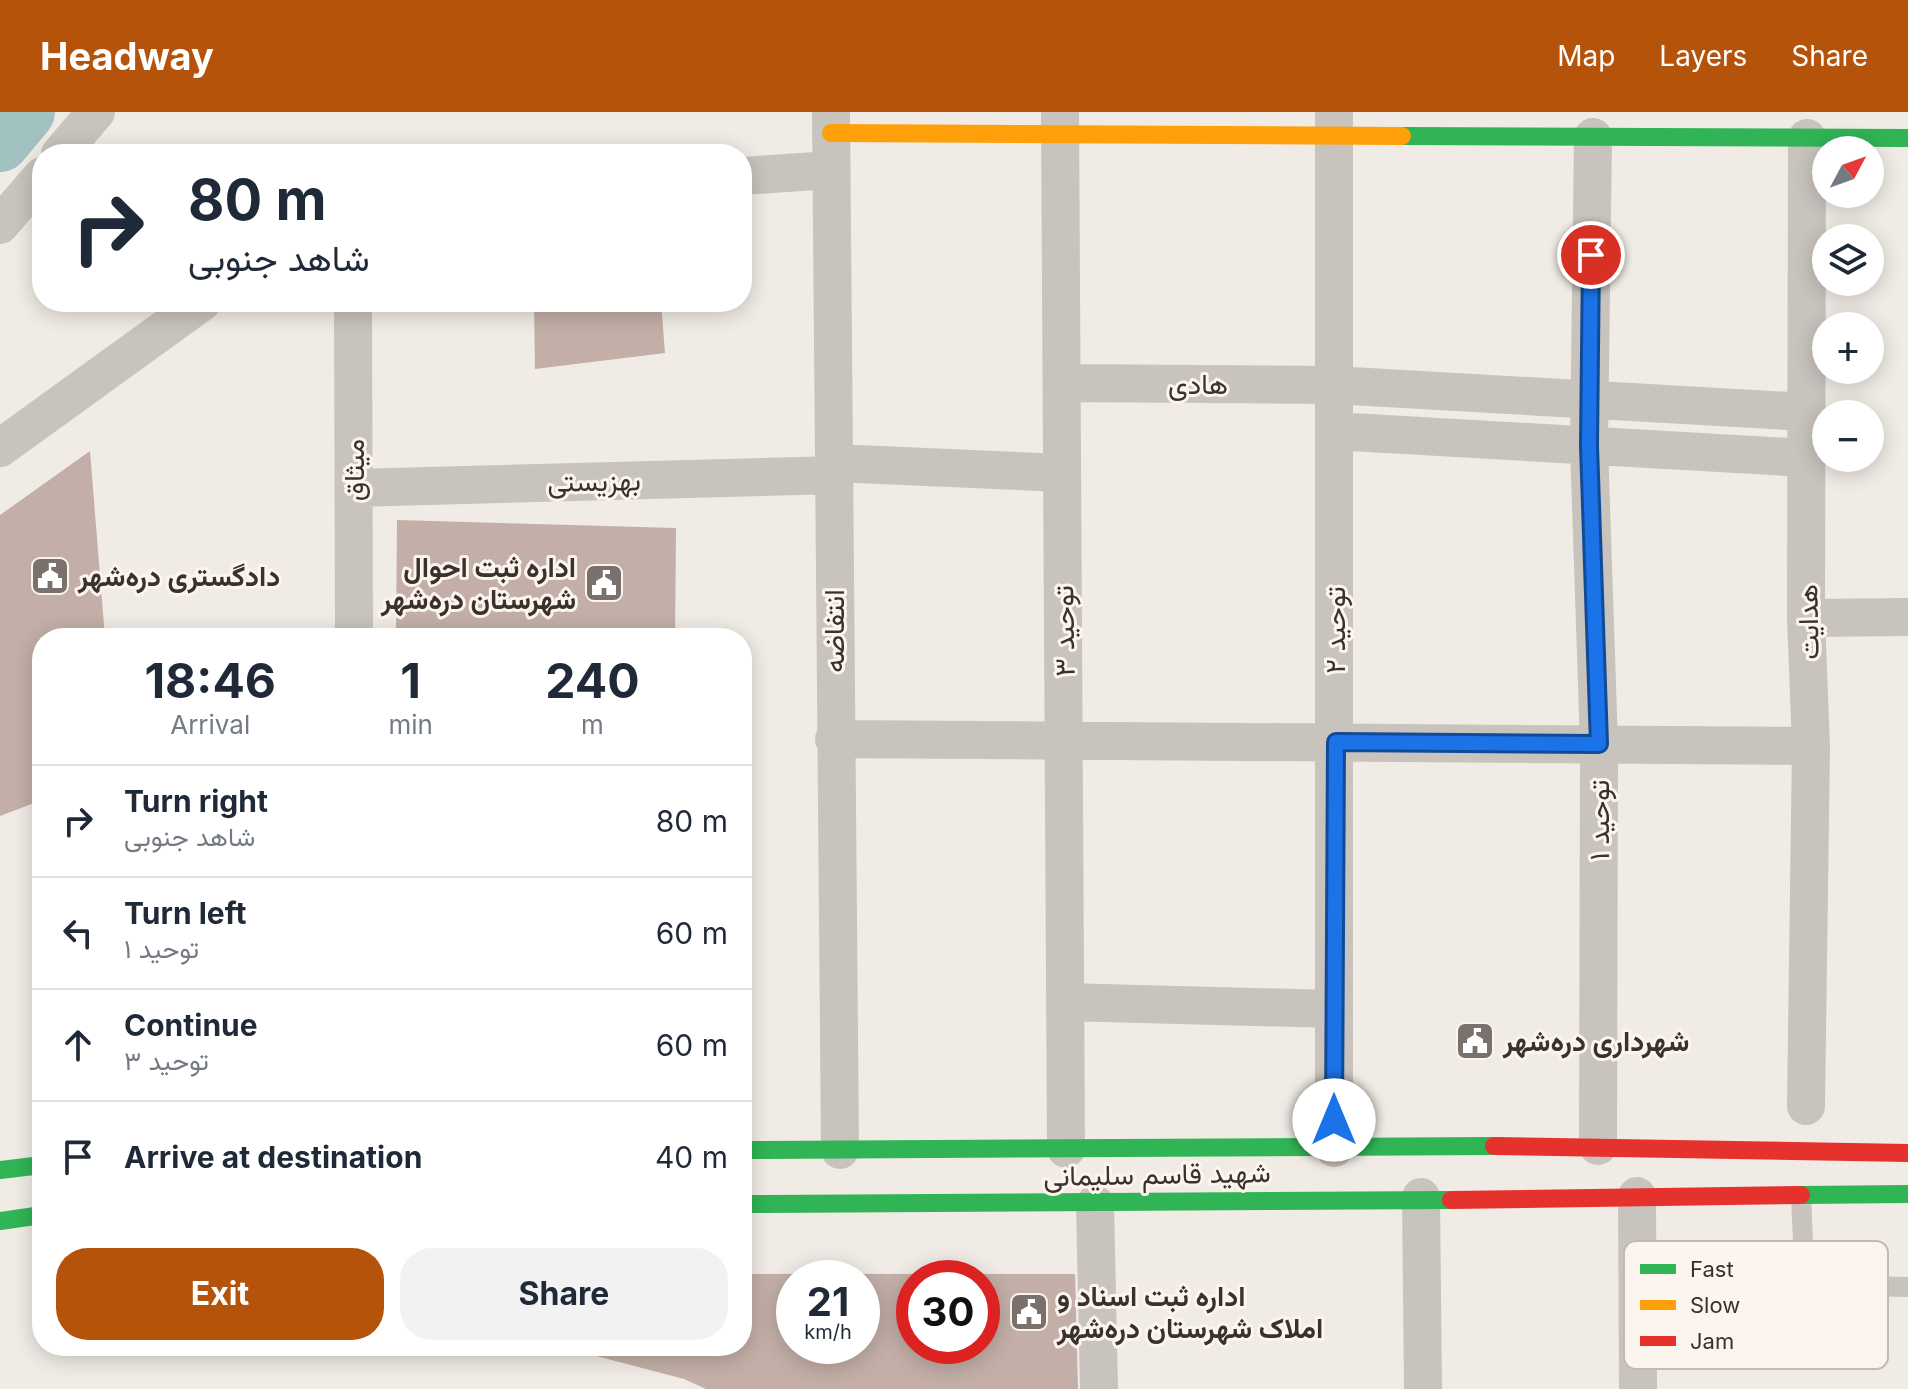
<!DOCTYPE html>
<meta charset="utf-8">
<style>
body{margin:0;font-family:Inter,Vazirmatn,sans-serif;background:#f2f2f3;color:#1f2937;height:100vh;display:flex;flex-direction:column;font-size:30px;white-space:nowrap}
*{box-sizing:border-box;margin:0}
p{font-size:26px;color:#747a83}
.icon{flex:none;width:44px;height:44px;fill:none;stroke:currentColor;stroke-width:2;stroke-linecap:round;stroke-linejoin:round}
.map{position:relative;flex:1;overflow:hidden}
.details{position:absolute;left:32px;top:516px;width:720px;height:728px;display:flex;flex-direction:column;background:#fff;border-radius:32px;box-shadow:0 4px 20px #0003}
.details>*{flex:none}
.top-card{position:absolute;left:32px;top:32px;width:720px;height:168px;border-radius:32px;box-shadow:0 4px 20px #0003;background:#fff;color:#1f2937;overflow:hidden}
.needle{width:52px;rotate:49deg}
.tools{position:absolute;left:1812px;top:24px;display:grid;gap:16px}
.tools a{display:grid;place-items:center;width:72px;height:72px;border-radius:50%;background:#fff;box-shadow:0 4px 20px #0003;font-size:40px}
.speed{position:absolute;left:776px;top:1148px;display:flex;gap:16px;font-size:40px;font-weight:700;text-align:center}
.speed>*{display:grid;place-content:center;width:104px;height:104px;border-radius:50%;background:#fff;box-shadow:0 4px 20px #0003;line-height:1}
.speed small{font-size:20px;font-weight:400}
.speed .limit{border:12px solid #d22;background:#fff;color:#111}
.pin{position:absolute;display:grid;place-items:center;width:68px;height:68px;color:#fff;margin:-34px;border:4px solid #fff;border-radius:50%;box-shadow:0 2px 8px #0007}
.me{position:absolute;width:88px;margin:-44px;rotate:0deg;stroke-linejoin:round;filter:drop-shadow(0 0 6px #0008)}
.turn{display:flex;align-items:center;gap:28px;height:168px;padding:0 24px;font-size:36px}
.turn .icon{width:104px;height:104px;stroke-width:2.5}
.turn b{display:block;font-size:56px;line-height:68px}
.eta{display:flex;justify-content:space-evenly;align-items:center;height:136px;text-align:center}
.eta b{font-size:48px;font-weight:700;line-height:56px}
.cta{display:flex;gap:16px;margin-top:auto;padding:16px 24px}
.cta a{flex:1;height:92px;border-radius:32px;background:#b45309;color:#fff;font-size:32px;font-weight:700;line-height:92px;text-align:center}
.cta a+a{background:#f2f2f3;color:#1f2937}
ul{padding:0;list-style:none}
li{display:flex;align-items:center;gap:24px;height:112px;padding:0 24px;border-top:2px solid #e0e1e3}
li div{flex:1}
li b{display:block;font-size:30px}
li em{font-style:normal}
header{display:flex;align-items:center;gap:48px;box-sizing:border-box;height:112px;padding:0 40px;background:#b45309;color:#fff}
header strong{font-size:38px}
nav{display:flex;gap:44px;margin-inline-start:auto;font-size:28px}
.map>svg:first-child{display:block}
</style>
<header>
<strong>Headway</strong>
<nav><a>Map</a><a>Layers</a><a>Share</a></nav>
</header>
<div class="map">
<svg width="1908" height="1277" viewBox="0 0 1908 1277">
<rect width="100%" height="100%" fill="#f0ebe5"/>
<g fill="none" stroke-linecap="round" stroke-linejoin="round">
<path stroke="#a1c2c1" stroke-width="58" d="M0,31L26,0"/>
</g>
<path fill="#c3afa7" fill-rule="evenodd" d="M534,190H661L665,241L535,257Z
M90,339L105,526H42V688L0,704V403Z
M397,408L676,416L675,526H396Z
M742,1162H1075L1078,1277H706L684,1267L562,1235L742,1234ZM794,1166H862V1234H794ZM914,1166H982V1234H914Z"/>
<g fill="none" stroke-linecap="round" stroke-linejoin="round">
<path stroke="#c9c3be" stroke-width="20" d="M1801,1084L1805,1173L1908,1175"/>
<path stroke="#c9c3be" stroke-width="38" d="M831,0L840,1038
M1060,0L1066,1037
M1334,0V1036
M1593,25L1589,334L1599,632L1598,1034
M60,42L96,0
M742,64L831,58
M0,113L42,64
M353,190L354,526
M1062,271L1334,273L1807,300
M1334,319L1807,346
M0,336L202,190
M834,351L1062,361
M354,376L834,363
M1806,506L1908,505
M834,627L1811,634
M1065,890L1334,897
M1806,994L1811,634L1806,506L1807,26
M1637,1084L1638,1277
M1421,1085L1423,1277
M1095,1092L1099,1277"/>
<path stroke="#30b455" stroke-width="18" d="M1402,24L1908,26
M742,1038L1494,1034
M0,1058L42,1053
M1801,1083L1908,1082
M742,1092L1451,1088
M0,1109L42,1103"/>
<path stroke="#ff9f0a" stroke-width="18" d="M831,21L1402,24"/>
<path stroke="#e5322d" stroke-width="18" d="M1494,1034L1908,1041
M1451,1088L1801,1083"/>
</g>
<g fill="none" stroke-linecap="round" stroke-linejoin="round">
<g stroke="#114b97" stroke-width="20">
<path id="route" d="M1334,1008L1336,630L1599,632L1589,334L1591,143"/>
</g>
<use href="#route" stroke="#1a73e8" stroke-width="14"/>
</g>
<defs>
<g id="civic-square" transform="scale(2)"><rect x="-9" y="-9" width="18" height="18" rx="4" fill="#7a716c" stroke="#fbf5ee"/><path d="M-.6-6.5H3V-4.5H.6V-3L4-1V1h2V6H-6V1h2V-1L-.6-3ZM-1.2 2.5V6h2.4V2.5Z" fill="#fff"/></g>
</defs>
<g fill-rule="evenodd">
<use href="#civic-square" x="50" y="464"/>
<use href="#civic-square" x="604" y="471"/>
<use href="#civic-square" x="1475" y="929"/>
<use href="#civic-square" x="1029" y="1200"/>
</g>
<g text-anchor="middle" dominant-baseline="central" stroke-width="6" stroke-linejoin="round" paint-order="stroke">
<g font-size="28" fill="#3b302b" stroke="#fbf5ee">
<text x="1198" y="272">هادی</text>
<text transform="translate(354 358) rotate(-90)">میثاق</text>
<text transform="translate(594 369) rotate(-1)">بهزیستی</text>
<text transform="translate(1808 510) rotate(-91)">هدایت</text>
<text transform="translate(1335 518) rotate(-90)">توحید ۲</text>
<text transform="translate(834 519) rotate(-90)">انتفاضه</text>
<text transform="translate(1064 519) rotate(-91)">توحید ۳</text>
<text transform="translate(1599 708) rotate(-90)">توحید ۱</text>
<text transform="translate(1157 1062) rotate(-1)">شهید قاسم سلیمانی</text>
</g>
<g font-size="28" font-weight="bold" fill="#3b302b" stroke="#fbf5ee" text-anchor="start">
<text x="576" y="455" text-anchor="end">اداره ثبت احوال<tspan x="576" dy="32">شهرستان دره‌شهر</tspan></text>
<text x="78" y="464">دادگستری دره‌شهر</text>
<text x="1503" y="929">شهرداری دره‌شهر</text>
<text x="1057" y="1184">اداره ثبت اسناد و<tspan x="1057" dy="32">املاک شهرستان دره‌شهر</tspan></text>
</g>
</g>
<rect x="1624" y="1129" width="264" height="128" rx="12" fill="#fbf5ee" stroke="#c1bab4" stroke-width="2"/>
<rect x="1640" y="1152" width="36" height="10" fill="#30b455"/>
<rect x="1640" y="1188" width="36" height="10" fill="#ff9f0a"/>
<rect x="1640" y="1224" width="36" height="10" fill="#e5322d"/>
<g font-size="22" fill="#3b302b">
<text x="1690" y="1165">Fast</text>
<text x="1690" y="1201">Slow</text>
<text x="1690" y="1237">Jam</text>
</g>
</svg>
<div class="tools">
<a><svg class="needle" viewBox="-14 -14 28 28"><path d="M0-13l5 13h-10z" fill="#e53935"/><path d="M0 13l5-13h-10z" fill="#747a83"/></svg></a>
<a><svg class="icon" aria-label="layers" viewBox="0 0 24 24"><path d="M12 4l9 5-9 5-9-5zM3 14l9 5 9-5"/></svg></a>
<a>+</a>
<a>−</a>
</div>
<div class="speed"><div>21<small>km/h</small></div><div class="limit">30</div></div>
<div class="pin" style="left:1591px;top:143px;background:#d93025"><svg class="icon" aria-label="arrive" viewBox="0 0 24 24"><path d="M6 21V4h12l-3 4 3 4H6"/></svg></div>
<svg class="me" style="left:1334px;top:1008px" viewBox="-20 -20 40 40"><circle r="19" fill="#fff"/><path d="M0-13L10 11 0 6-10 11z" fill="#1a73e8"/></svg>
<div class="top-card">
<div class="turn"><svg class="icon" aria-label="right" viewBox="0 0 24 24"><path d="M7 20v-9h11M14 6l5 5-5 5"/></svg><div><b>80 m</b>شاهد جنوبی</div></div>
</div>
<section class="details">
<div class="eta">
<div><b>18:46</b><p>Arrival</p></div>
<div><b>1</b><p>min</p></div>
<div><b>240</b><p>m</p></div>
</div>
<ul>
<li><svg class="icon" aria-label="right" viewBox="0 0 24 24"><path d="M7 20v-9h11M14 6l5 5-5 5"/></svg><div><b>Turn right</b><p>شاهد جنوبی</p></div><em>80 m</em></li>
<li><svg class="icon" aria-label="left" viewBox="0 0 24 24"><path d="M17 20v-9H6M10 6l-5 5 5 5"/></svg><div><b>Turn left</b><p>توحید ۱</p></div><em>60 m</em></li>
<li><svg class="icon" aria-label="ahead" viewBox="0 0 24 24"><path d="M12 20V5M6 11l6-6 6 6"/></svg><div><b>Continue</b><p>توحید ۳</p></div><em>60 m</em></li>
<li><svg class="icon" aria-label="arrive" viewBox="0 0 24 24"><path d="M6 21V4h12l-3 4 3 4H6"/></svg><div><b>Arrive at destination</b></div><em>40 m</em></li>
</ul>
<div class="cta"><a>Exit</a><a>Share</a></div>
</section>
</div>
